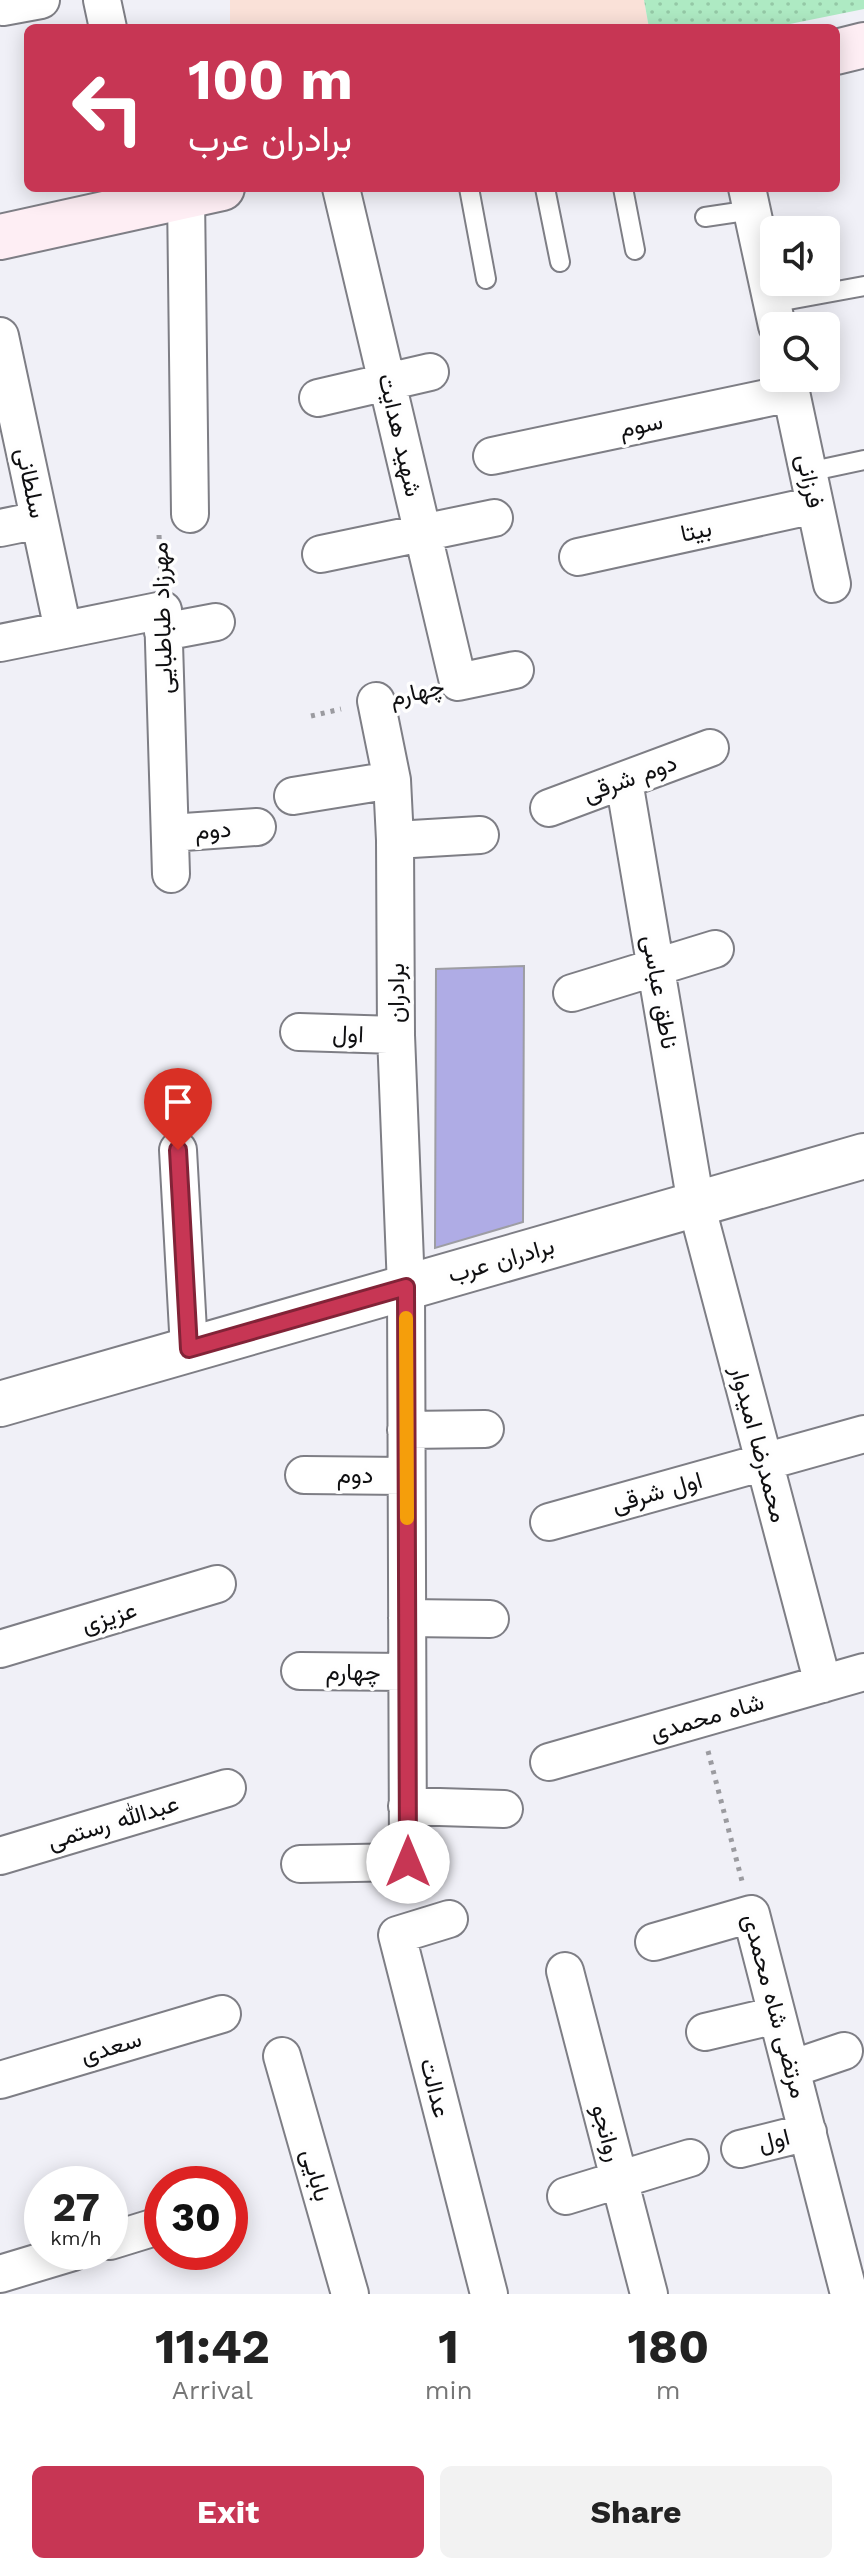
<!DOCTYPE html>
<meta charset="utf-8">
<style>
body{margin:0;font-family:"Work Sans",Vazirmatn,sans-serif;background:#f2f2f2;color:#222;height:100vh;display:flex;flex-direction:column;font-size:30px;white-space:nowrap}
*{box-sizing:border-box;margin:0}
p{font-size:26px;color:#767676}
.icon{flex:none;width:44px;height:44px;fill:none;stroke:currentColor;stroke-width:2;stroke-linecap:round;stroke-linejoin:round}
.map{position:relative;height:2294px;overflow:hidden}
.panel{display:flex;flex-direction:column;background:#fff;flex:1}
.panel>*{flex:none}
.hud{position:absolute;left:24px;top:24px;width:816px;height:168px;border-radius:12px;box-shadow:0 4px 20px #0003;background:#c73654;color:#fff;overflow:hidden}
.fabs{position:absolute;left:760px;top:216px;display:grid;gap:16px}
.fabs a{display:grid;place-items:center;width:80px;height:80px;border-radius:12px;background:#fff;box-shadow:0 4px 20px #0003;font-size:40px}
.speed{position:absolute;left:24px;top:2166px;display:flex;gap:16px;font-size:40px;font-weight:700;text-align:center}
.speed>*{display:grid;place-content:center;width:104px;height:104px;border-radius:50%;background:#fff;box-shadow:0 4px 20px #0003;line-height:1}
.speed small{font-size:20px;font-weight:400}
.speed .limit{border:12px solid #d22;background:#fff;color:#111}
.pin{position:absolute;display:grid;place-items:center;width:68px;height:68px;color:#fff;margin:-82px -34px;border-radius:50% 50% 50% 0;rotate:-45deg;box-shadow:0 0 8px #0007}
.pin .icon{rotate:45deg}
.me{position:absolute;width:88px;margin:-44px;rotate:0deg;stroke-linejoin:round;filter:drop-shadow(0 0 6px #0008)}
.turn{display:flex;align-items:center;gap:28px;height:168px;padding:0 32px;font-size:36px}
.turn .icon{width:104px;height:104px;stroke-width:2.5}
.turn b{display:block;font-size:56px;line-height:68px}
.eta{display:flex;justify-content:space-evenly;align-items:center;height:136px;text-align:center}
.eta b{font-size:48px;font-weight:700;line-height:56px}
.button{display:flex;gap:16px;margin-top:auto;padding:16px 32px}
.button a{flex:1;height:92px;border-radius:12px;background:#c73654;color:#fff;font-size:32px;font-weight:700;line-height:92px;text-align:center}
.button a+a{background:#f2f2f2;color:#222}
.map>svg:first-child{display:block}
</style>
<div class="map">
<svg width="864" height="2294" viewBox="0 0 864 2294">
<defs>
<pattern id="grass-dots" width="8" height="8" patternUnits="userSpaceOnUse" patternTransform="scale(2)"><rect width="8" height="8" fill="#aeeac3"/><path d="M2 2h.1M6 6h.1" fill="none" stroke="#94c8a6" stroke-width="1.8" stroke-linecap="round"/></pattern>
</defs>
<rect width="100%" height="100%" fill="#f0f0f7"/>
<path fill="#fae1d8" d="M230,0H644L649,28H230Z"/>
<path fill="url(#grass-dots)" d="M644,0H864V9L770,28H649Z"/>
<path fill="#aface5" stroke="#9d9da3" stroke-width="2" d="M524,966L523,1222L435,1248L436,969Z"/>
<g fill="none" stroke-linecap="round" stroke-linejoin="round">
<g stroke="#7e7e85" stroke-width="22">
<path id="service" d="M469,188L486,279
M545,188L560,262
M623,188L635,250
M705,217L752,210
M772,303L864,286
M808,472L864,460"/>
</g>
<g stroke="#7e7e85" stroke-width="40">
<path id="minor" d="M102,0L108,28
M3,7L41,0
M341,188L458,682L515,670
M747,188L777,326
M186,196L190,514
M0,336L63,630
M788,378L832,584
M318,398L430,372
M492,456L791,393
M0,528L39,520
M321,554L494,518
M578,557L815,505
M163,632L216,622
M0,643L163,610L171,874
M624,781L696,1204L823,1684
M293,796L392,780
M549,808L710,748
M170,833L257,827
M395,840L480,835
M572,993L715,949
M299,1032L396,1035
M178,1150L189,1349
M406,1430L485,1429
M304,1475L406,1476
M549,1522L864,1434
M407,1618L490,1619
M0,1649L217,1584
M300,1671L407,1672
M549,1762L864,1672
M407,1806L504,1809
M0,1856L227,1788
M300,1864L408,1862L406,1287L396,1035L395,840L392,780L376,701
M449,1919L397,1935L489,2294
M654,1942L751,1914L849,2294
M565,1971L649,2294
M705,2032L777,2015
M282,2056L350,2294
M791,2069L844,2051
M0,2080L222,2014
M740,2149L808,2132
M566,2196L690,2158
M110,2241L162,2225
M0,2274L73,2252"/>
</g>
<g stroke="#7e7e85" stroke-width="48">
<path id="tertiary" d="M0,1404L864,1156"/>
</g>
<g stroke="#7e7e85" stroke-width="48">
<path id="secondary" d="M836,52L864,45
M0,237L222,188"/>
</g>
<path stroke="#9b9ba0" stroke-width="5" stroke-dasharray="4 6" stroke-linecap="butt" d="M159,535L161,577
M311,716L341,709
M708,1751L742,1881"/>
<use href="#service" stroke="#fff" stroke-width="18"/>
<use href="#minor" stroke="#fff" stroke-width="36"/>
<use href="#tertiary" stroke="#fff" stroke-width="44"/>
<use href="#secondary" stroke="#feeef4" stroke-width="44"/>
</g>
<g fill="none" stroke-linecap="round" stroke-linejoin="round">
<g stroke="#812337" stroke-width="20">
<path id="route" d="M178,1150L189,1349L406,1287L408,1862"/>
</g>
<use href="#route" stroke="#c73654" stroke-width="14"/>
<path stroke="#f59e0b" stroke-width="14" d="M406,1318L407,1518"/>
</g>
<g text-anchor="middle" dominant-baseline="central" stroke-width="7" stroke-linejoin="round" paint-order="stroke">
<g font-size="24" fill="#0f0f11" stroke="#fefefe">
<text transform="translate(641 425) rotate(-12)">سوم</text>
<text transform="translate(400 435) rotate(77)">شهید هدایت</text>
<text transform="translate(810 481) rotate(78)">فرزانی</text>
<text transform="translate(31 483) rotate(78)">سلطانی</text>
<text transform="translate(696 531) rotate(-12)">بیتا</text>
<text transform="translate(162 618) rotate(-92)">مهرزاد طباطبایی</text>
<text transform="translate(417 692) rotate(-13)">چهارم</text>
<text transform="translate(630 778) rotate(-20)">دوم شرقی</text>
<text transform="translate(213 830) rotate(-4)">دوم</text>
<text transform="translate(660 992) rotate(80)">ناطق عباسی</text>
<text transform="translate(396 993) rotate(-90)">برادران</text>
<text transform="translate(348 1034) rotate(2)">اول</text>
<text transform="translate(501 1260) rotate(-16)">برادران عرب</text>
<text transform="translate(759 1444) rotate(75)">محمدرضا امیدوار</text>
<text x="355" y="1475">دوم</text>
<text transform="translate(657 1492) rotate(-16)">اول شرقی</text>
<text transform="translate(109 1617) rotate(-17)">عزیزی</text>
<text x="353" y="1672">چهارم</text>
<text transform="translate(707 1717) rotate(-16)">شاه محمدی</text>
<text transform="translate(113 1822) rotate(-17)">عبدالله رستمی</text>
<text transform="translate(775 2006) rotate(75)">مرتضی شاه محمدی</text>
<text transform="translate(111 2047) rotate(-17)">سعدی</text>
<text transform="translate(435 2088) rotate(76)">عدالت</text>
<text transform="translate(607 2133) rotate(75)">روانجو</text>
<text transform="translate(774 2140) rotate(-14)">اول</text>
<text transform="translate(316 2175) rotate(74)">بابایی</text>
</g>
</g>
</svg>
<div class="fabs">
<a><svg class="icon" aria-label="sound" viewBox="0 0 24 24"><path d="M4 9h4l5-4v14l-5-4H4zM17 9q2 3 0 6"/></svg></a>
<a><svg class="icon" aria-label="search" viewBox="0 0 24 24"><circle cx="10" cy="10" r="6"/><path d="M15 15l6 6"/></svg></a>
</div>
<div class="speed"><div>27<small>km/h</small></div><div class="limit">30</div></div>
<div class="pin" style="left:178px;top:1150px;background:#d93025"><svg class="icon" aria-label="arrive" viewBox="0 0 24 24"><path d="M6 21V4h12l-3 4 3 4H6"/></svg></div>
<svg class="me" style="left:408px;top:1862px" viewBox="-20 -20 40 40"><circle r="19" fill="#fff"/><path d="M0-13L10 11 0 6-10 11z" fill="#c73654"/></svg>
<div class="hud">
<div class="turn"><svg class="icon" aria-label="left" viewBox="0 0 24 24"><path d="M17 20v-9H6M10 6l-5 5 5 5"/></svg><div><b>100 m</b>برادران عرب</div></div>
</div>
</div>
<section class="panel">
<div class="eta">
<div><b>11:42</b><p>Arrival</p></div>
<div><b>1</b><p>min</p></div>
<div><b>180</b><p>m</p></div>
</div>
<div class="button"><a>Exit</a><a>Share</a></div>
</section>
